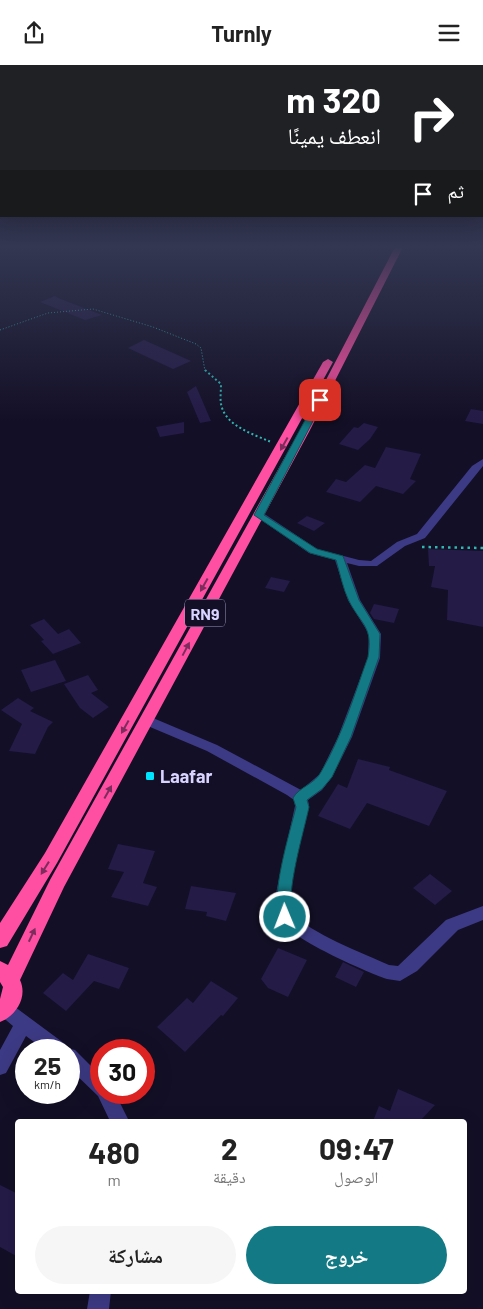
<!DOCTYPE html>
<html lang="ar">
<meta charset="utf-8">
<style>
body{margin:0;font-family:Barlow,"Noto Naskh Arabic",sans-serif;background:#f6f6f6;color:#222;direction:rtl;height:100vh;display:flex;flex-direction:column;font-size:19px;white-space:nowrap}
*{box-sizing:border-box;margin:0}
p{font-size:16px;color:#767676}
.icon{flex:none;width:28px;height:28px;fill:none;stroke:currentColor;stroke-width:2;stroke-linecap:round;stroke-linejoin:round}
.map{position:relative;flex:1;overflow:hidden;direction:ltr}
.side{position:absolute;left:15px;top:1054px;width:452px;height:175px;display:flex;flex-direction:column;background:#fff;border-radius:5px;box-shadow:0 5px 20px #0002;direction:rtl}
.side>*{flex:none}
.banner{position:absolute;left:0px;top:0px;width:484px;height:152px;box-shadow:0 5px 20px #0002;direction:rtl;background:#202124;color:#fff;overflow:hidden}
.speed{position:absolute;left:15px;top:974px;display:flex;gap:10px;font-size:25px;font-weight:700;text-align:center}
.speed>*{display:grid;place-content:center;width:65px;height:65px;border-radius:50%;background:#fff;box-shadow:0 5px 20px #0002;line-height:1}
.speed small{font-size:12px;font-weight:400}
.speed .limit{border:8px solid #d22;background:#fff;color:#111}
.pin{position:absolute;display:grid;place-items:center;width:42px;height:42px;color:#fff;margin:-21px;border-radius:10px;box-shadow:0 2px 8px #0006}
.me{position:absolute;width:55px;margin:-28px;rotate:359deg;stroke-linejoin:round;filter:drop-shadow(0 0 4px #0008)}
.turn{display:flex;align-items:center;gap:18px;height:105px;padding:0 20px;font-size:22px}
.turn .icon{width:65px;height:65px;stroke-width:2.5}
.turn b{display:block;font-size:35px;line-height:42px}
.then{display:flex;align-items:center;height:48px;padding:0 20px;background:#0003;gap:10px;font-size:19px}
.eta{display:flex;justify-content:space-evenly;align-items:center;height:85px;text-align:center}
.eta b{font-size:30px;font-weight:700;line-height:35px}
.action{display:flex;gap:10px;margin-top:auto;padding:10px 20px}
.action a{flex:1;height:58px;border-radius:30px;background:#137a85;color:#fff;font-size:20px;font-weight:700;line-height:58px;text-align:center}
.action a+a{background:#f6f6f6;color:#222}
header{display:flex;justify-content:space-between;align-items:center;height:65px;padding:0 20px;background:#fff;font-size:22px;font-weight:700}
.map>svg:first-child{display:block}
</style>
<header><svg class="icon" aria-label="menu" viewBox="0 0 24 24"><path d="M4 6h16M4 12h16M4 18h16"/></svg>Turnly<svg class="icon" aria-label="share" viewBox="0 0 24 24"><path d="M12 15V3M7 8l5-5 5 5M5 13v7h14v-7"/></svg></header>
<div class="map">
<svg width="483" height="1244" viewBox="0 0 483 1244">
<rect width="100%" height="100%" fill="#130f26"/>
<path fill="#241b47" d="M55,231L58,233L102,250L85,255L40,237Z
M144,275L191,296L173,304L128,283Z
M196,321L211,356L200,358L187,327Z
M471,344L483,346V359L465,356Z
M184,357V368L160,372L156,362Z
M364,358L378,362L370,374L358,385L339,379L354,362L358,363Z
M386,382L421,389L410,414L416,416L403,429L376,421L360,437L326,427L336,414L346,417L365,400L375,403Z
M307,451L325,458L314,466L297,458Z
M428,484L483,486V562L447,555L448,525L431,522L435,501H429Z
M271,512L290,516L284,527L265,523Z
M374,539L399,544L394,558L374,554L370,548Z
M44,554L58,569L69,564L81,578L53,589L41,576L44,575L30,560Z
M55,595L66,616L31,627L21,605Z
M88,610L98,625L91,628L109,642L93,653L80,643L64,619Z
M18,633L34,643L30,646L53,657L48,662L35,689L9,686L22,659L1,645Z
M358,694L390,702L389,705L447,726L429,761L367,738L350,764L318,751L338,719L347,723Z
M118,779L155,786L143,818L157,822L148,841L111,832L124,807L108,804Z
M430,809L452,826L435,840L413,823Z
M191,821L236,828L226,856L206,851L207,847L185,844Z
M278,883L307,895L288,932L268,923L261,914Z
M88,889L129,903L119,924L94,916L66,946L43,928L63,908L73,915Z
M343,897L364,907L356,922L335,912Z
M211,916L238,933L223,951L221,950L185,987L157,962L187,933L193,938Z
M398,1024L435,1040L420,1056H373L379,1041L390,1046Z
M0,1120L18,1129V1192L0,1182Z"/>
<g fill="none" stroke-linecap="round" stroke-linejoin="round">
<path stroke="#2fb8b0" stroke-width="1" stroke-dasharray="1 2" stroke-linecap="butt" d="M381,182L388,183
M0,265L48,248L93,244L153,262L196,279L201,283L205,306"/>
<path stroke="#2fb8b0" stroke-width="2" stroke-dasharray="2 2.5" stroke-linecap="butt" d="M205,305L221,319C221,326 220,333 221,339C225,361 253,369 271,377"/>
<path stroke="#2fb8b0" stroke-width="2.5" stroke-dasharray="2.5 4" stroke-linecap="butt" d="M422,482L483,483"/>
<path fill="#3d3a85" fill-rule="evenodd" d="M483,394V401L425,473L405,481L377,501H359L347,498L360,535L381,569L380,593L352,672L332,712L322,725L308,735L309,741C303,773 286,815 292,847C310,869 363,888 389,900L398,901L446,855L483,841V855L458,865L417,906L400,916L387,914C364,906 291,874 279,854C274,847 276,837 276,828L295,741L294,735L287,730L207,686L143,659L142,656L143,653H153L217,680L301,725L320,709L338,672L368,593L369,569L348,535L335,495L309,488L254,450L255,448H263L317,484L359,495L371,496L397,477L417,469L472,401Z
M5,936L11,939L65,979L67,983L75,985L101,1011V1028H115L129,1056H110L98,1031L69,1003V985H45L26,971L6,1008L0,1010V985L13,961L0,950V938Z
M90,1226H111L109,1244H87Z"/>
<path fill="#ff4fa3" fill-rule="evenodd" d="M395,182H403L310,365L64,822L20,915C28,932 16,951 0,957V934L3,922L0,917V896L8,900L50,815L300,365Z
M328,294L333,297L57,798L7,881L0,883V858L45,788L323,297Z"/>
</g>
<defs><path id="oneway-solid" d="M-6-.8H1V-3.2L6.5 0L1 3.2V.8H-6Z" transform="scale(1.25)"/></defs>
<g fill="#7d2c5e">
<use href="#oneway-solid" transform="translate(284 379) rotate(119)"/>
<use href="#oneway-solid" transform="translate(204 520) rotate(119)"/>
<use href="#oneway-solid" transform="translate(186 584) rotate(-62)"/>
<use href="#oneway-solid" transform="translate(125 662) rotate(119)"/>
<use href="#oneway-solid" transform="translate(108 727) rotate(-61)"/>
<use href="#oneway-solid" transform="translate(45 803) rotate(122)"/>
<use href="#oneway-solid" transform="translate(32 870) rotate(-65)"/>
</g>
<linearGradient id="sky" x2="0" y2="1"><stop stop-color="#0a0815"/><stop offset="0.51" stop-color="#333752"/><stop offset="1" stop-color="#333752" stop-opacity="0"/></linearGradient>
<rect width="483" height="356" fill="url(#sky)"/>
<path fill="#137a85" stroke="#0c4f56" d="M317,333L324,335L264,450L317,484L343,491L359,535L380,569L379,592L351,672L332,712L322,724L307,735L309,742C303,770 286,825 292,852L290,856L285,858L280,856C269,834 290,767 296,742L293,733C299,722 315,719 321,707C342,671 354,631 368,592C373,561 362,561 349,536C343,524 340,508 336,495L310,488L254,450Z"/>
<rect fill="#00e5ff" stroke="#130f26" stroke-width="2" x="145" y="706" width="10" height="10" rx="2.5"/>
<g text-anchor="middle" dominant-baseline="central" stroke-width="5" stroke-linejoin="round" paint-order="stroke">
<rect fill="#130f26" stroke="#9e99be" stroke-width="1" x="185" y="534.5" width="40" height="27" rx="4"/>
<g font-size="16" font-weight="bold" fill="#d9d4ff">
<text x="205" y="548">RN9</text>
</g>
<g font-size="18" font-weight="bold" fill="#d9d4ff" stroke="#130f26" text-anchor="start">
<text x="160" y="711">Laafar</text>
</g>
</g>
</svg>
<div class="speed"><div>25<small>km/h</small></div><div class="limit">30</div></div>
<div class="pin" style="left:320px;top:335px;background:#d93025"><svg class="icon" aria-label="arrive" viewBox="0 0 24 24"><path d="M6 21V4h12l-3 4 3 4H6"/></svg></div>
<svg class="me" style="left:285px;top:852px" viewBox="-20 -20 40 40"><circle r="17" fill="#137a85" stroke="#fff" stroke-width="3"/><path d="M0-11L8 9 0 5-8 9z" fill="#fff"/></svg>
<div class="banner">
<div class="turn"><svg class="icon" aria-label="right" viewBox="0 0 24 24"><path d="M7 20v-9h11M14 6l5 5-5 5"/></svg><div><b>320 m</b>انعطف يمينًا</div></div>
<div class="then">ثم<svg class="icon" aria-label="arrive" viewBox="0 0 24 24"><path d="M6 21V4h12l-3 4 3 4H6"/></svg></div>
</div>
<section class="side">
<div class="eta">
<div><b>09:47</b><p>الوصول</p></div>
<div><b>2</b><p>دقيقة</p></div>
<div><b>480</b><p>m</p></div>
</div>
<div class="action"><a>خروج</a><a>مشاركة</a></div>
</section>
</div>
